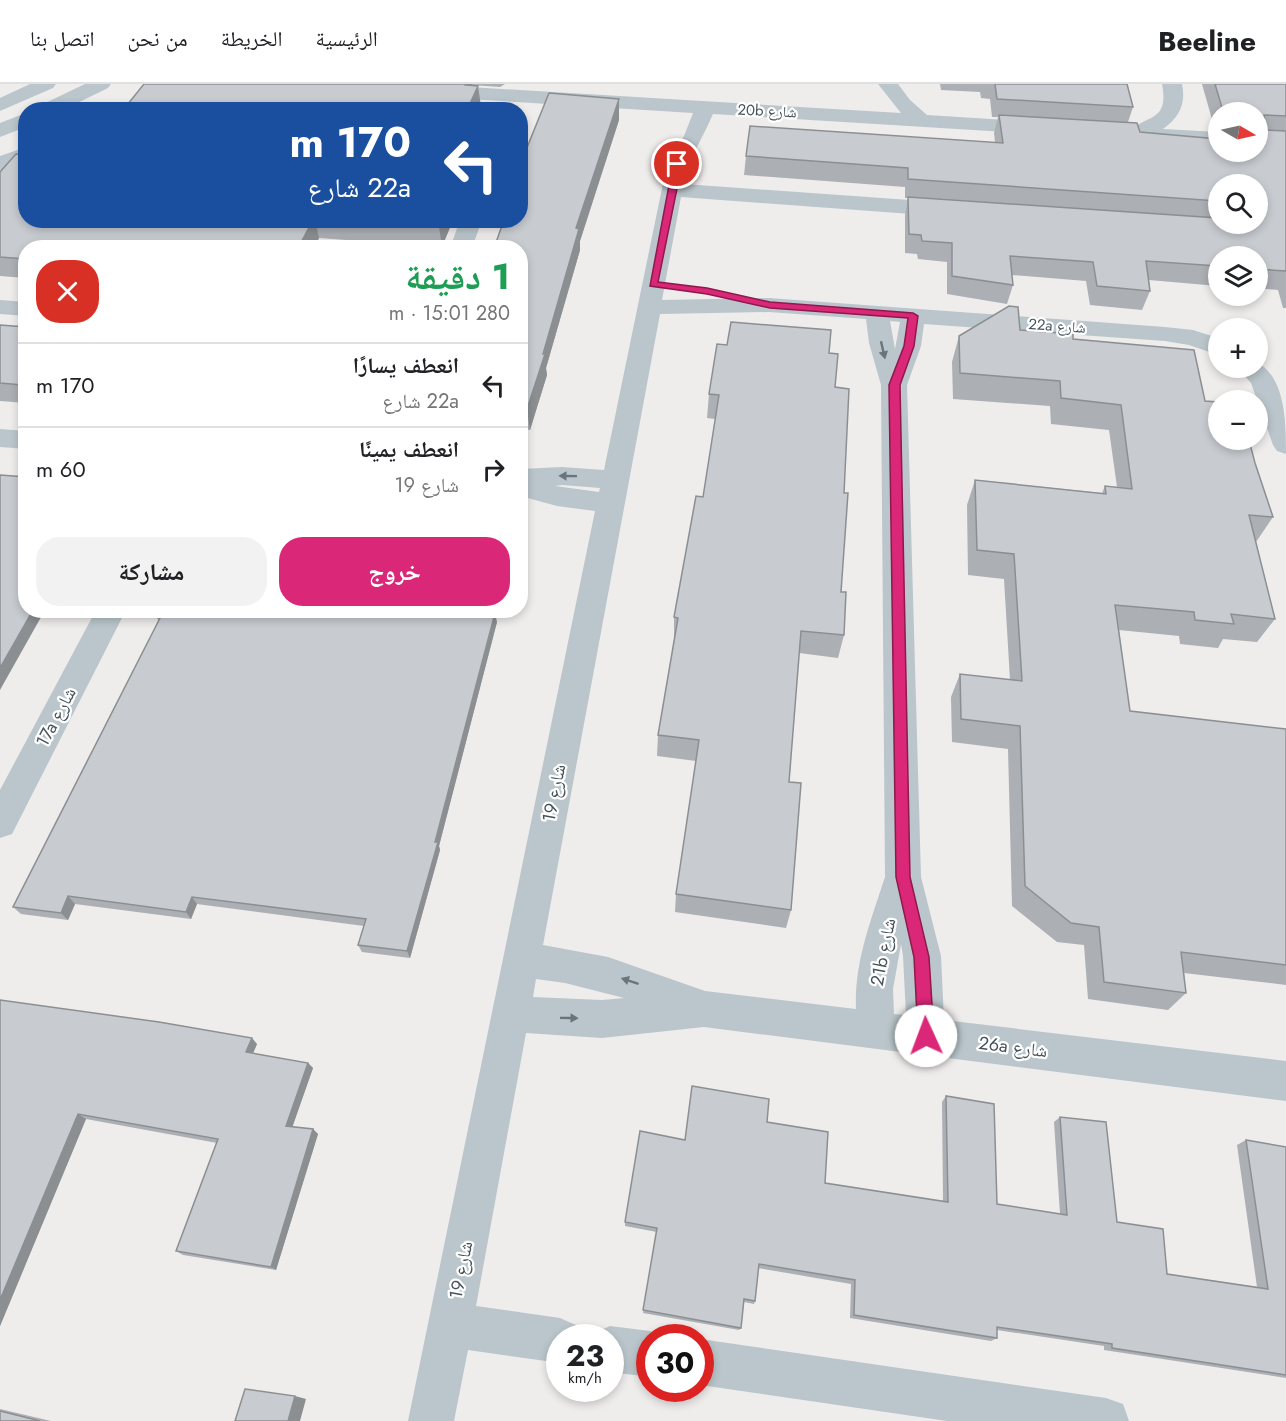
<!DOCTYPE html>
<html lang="ar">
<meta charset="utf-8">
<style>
body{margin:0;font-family:Jost,"Noto Naskh Arabic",sans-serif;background:#f2f2f2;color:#202124;direction:rtl;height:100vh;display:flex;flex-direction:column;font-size:22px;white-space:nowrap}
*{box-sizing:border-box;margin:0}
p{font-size:20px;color:#757577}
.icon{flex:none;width:33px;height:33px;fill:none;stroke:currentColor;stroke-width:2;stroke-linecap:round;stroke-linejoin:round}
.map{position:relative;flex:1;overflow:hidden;direction:ltr}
.panel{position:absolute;left:18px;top:156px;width:510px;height:378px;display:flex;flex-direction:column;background:#fff;border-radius:24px;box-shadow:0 3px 9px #0003;direction:rtl}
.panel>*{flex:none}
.hud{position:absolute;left:18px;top:18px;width:510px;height:126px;border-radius:24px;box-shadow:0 3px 9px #0003;direction:rtl;background:#1a4fa0;color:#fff;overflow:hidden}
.needle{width:39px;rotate:99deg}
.fabs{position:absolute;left:1208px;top:18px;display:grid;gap:12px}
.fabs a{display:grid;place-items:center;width:60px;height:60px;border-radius:50%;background:#fff;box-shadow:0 3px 9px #0003;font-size:30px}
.speed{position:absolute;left:546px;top:1240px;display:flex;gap:12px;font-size:30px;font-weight:700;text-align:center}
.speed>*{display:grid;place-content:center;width:78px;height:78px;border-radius:50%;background:#fff;box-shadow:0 3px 9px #0003;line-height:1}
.speed small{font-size:15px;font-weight:400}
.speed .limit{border:9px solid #d22;background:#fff;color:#111}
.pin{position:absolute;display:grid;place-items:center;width:51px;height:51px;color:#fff;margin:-26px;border:3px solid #fff;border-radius:50%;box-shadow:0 2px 6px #0007}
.me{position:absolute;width:66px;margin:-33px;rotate:358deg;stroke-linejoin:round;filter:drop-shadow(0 0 4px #0008)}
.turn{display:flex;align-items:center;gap:21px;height:126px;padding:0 18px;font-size:27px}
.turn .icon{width:78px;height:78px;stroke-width:2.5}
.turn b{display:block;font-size:42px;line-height:51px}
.round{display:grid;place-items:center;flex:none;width:63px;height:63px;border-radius:24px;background:#f2f2f2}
.summary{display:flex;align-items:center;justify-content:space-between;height:102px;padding:0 18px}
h1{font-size:36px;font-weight:700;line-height:45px;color:#1e9e55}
.button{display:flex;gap:12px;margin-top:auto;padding:12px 18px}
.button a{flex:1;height:69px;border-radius:24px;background:#db2777;color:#fff;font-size:24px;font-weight:700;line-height:69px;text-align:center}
.button a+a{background:#f2f2f2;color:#202124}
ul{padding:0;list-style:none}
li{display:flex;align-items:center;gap:18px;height:84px;padding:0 18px;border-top:2px solid #e0e0e0}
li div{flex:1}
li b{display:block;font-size:22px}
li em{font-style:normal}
header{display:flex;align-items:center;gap:36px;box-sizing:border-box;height:84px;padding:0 30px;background:#fff;border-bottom:2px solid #e0e0e0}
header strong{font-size:28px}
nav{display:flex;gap:33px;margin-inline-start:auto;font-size:21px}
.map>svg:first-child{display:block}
</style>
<header>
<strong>Beeline</strong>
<nav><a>الرئيسية</a><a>الخريطة</a><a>من نحن</a><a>اتصل بنا</a></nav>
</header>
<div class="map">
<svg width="1286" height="1337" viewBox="0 0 1286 1337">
<rect width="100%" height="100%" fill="#efecec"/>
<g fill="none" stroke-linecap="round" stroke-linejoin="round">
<path fill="#bac6cb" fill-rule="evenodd" d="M30,0H56L53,4L0,27V14Z
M85,0H111L108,4L63,26H36L39,22Z
M878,0H898L910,16L927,31L1040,38L1047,40L1050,44L1047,48L1040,50L713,30C703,54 688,75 684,100L952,119L960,121L963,126L960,131L952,133L681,113L662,216L769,214L1165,243L1193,246L1218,254V271L1189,261L1165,257L924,240L921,262L907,301L921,793L941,872L944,936L1286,977V1017L704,943L602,954L526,949L476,1222L560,1234L576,1241L581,1254H560V1279L468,1266L454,1337H408L595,427L557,422L524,413L520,407V385L562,383L604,386L667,80L684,52L693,29L436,13L429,11L426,7L429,3L436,1L901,29ZM769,228L866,235L869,259L881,301L885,793C871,836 854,879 856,925L705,907L608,873L543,861L660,230ZM890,237L900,238L895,265ZM562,401L600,404L599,408L555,402ZM901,860L903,872L906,931L894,930L893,905ZM536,895L565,899L624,914L602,916L533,913Z
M1162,0H1182C1186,19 1180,33 1163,45L1218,48V60L1131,54L1128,50C1143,29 1170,41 1162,0Z
M26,29V43L0,53V39Z
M26,63V77L0,86V72Z
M460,136H482L472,164H450Z
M0,216L26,218V232L0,230Z
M1257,278C1286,294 1286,340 1286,370L1277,367L1273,361L1251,299L1238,284H1257Z
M0,345L26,347V365L0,363Z
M96,526H126L12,750L0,754V706Z
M610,1242L650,1247L666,1254H650V1293L610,1288V1254H592L594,1249Z
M700,1255L1106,1314L1123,1320L1129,1337H947L700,1301Z"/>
</g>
<path fill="#acafb4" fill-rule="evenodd" d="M276,0H505L500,3L472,1L481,22Z
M940,0H1127L1133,23L1128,38L1140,48L1257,68V28H1218V47L1215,46L1202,0H1286V224H1283L1278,206L1257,204V172H1218V202L1149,196L1150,207L1142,226L1090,221L1086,197L1012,191L1013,201L1007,220L947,210V178L918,175L917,170L905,169V131L908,114H905V103L744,91L746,72L995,58L994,49L998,33H992L990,15L981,14L980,8L941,6ZM1218,100H1257V140H1218Z
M619,36L580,157V166L546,284L547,291L530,346L520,345V81Z
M0,88L26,136H453L442,163L319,154L26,164V194L0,192Z
M0,241L26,243V319L0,317Z
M1020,246L1073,255L1205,317L1255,379L1273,433L1256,458L1275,535L1257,558L1223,555L1218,564L1180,560L1179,552L1119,546L1130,627L1286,645V901L1184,889L1186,909L1168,926L1088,915L1084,861L1057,858L1012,822L1008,665L952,658L951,613L960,590L1010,596L1004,495L968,491L967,421L975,396L1102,409L1105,402L1117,403L1109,346L1051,340L1050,322L953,315L952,278L959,252Z
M829,269L835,303L841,508L844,551L838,574L799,569L789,698L791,826L786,844L675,828L676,810L696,677L657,672L658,651L674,556V533L703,413L715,335L707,334L709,310Z
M480,528L497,538L439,762L440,766L410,874L362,868L358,861L364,842L197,820L191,835L75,820L68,836L21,830L13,823L159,536L158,534Z
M0,916L257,960L253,969L308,979L313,984L292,1043L313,1045L318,1050L276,1186L183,1171L176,1167L217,1059L86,1035L0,1242Z
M946,1012L997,1120L1060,1130L1054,1038L1060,1033L1117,1138L1167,1190L1257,1203L1237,1061L1246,1056L1286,1063V1294L1104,1266V1262L997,1246V1254L991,1257L850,1234L851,1200L758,1184L755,1217L754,1220L744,1218L741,1244L739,1246L643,1229L657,1148L625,1142V1138L685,1056L767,1038L825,1099L943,1117L942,1018Z
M0,1325L51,1337H0Z"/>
<path fill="#8c8f92" d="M468,0H472L473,13L478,2L481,22L479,26H467L466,1Z
M619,15V36L580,157V166L546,284L547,291L530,346L527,325L576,144Z
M313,136H315L319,154L315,164H298Z
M442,136H453L442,163L439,143Z
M33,526H45L0,606V584Z
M495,529L497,538L439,762L440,766L410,874L407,867Z
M68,812L75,820L68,836L61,829Z
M192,813L197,820L191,835L186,828Z
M252,954L257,960L251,974L246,968Z
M308,979L313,984L291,1047L286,1042Z
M78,1030L86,1035L0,1242V1216Z
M313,1045L318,1050L276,1186L271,1183Z
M295,1312L306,1315L300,1337H288Z"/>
<path fill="#c8ccd1" stroke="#8c8f92" stroke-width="1.5" d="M144,0H468L466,1L478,2L467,26H123Z
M995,0H1127L1133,23L997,15Z
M1215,0H1286V32L1264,31V46L1286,47V187L1257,185V172H1218V182L1146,177L1150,207L1097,202L1093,178L1010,172L1013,201L952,192V159L922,157L921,151L909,150L908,113L1218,134V140H1257V134L1259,133L1262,126L1257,120V100H1218V117L908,95V84L746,72L750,42L1003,59L999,31L1137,39L1140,48L1218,55V68H1257V28H1226L1223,27Z
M549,9L619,15L576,144L579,145L543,270H545L527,325L520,324V164H494L504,136H520V95L524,87L520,86V81Z
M16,70L26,71V136H313L298,164H26V175L0,173V88Z
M347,136H442L439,143Z
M1009,222L1018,223L1020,246L1073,250V255L1194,266L1205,317L1218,318V356H1249L1255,379L1273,433L1249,431L1275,535L1231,530L1234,540L1195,536L1194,528L1115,521L1130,627L1286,645V881L1181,868L1186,909L1104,898L1099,843L1071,839L1025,802L1020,642L961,635L960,590L1022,597L1014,470L977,466L975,396L1106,410L1105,402L1132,405L1121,321L1061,314L1060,297L960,289L959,252Z
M731,238L831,246L829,269L838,270L835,303L849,305L844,409H848L841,508H846L844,551L801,547L789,698L801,699L791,826L676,810L699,656L658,651L678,534L674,533L696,412L703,413L719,311L709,310L717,260L727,261Z
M0,241L26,243V299H24L23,301L0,299Z
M0,391L26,393V526H33L0,584Z
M161,526H476V527L495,529L435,758H438L407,867L358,861L366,835L192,813L186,828L68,812L61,829L13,823L160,534H158Z
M0,916L159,938L252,954L246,968L308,979L286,1042L313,1045L271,1183L176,1167L218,1055L78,1030L0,1216Z
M692,1002L769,1015L767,1038L828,1048L825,1099L948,1118L946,1012L994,1020L997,1120L1067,1131L1060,1033L1106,1038L1117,1138L1163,1145L1167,1190L1268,1205L1246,1056L1286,1063V1291L1112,1264V1260L997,1243V1254L854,1231L855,1196L759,1180L755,1217L744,1215L741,1244L643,1226L657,1144L625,1138L640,1047L685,1056Z
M245,1305L295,1312L288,1337H235Z
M0,1327L40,1337H0Z"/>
<defs><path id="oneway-solid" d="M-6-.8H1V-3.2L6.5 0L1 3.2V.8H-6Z" transform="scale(1.5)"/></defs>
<g fill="#68757b">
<use href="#oneway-solid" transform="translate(883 266) rotate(77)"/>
<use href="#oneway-solid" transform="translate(568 392) rotate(-179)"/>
<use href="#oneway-solid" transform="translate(630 897) rotate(-162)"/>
<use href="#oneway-solid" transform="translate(569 934) rotate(1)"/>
</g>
<path fill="#db2777" stroke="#8e194d" stroke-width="1.5" d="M677,78L682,80L658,198L707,204L770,218L913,229L918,232L914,262L900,301L910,793L929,873L934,952L932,958L926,960L920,958L918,952L914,873L896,793L889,301L904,262L908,234L770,224L707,210L650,202L673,80Z"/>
<g text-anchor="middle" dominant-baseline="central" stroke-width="4.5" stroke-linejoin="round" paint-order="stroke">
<g font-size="15" fill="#455259" stroke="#fff">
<text transform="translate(767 27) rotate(3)">20b شارع</text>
<text transform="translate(1057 242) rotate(4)">22a شارع</text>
</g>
<g font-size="18" fill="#455259" stroke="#fff">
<text transform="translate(56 633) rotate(-62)">17a شارع</text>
<text transform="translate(554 709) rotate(-79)">شارع 19</text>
<text transform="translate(883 868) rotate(-79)">21b شارع</text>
<text transform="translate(1013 963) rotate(7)">26a شارع</text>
<text transform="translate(461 1186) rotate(-79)">شارع 19</text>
</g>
</g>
</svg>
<div class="fabs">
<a><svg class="needle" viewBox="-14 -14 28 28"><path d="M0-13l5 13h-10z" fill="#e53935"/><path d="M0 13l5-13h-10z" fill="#757577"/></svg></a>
<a><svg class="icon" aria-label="search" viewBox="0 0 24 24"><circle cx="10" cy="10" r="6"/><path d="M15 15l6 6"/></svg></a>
<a><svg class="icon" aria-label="layers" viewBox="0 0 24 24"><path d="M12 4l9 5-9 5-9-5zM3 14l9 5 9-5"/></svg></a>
<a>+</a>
<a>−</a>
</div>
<div class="speed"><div>23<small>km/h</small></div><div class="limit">30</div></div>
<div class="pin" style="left:677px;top:80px;background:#d93025"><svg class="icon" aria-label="arrive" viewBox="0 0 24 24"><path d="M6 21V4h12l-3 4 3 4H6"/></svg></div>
<svg class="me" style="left:926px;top:952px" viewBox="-20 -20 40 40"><circle r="19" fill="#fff"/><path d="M0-13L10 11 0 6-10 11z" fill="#db2777"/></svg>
<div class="hud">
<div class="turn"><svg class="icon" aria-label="left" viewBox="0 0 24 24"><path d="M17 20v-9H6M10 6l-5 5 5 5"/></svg><div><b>170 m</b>22a شارع</div></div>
</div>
<section class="panel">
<div class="summary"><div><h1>1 دقيقة</h1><p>280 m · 15:01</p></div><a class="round" style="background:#d93025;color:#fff"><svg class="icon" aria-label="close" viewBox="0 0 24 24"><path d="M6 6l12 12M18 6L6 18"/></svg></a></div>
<ul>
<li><svg class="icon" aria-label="left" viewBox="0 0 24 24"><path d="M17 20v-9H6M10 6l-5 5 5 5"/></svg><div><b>انعطف يسارًا</b><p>22a شارع</p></div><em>170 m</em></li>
<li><svg class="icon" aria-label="right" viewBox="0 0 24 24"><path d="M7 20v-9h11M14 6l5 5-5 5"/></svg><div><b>انعطف يمينًا</b><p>شارع 19</p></div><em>60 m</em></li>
</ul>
<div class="button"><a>خروج</a><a>مشاركة</a></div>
</section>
</div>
